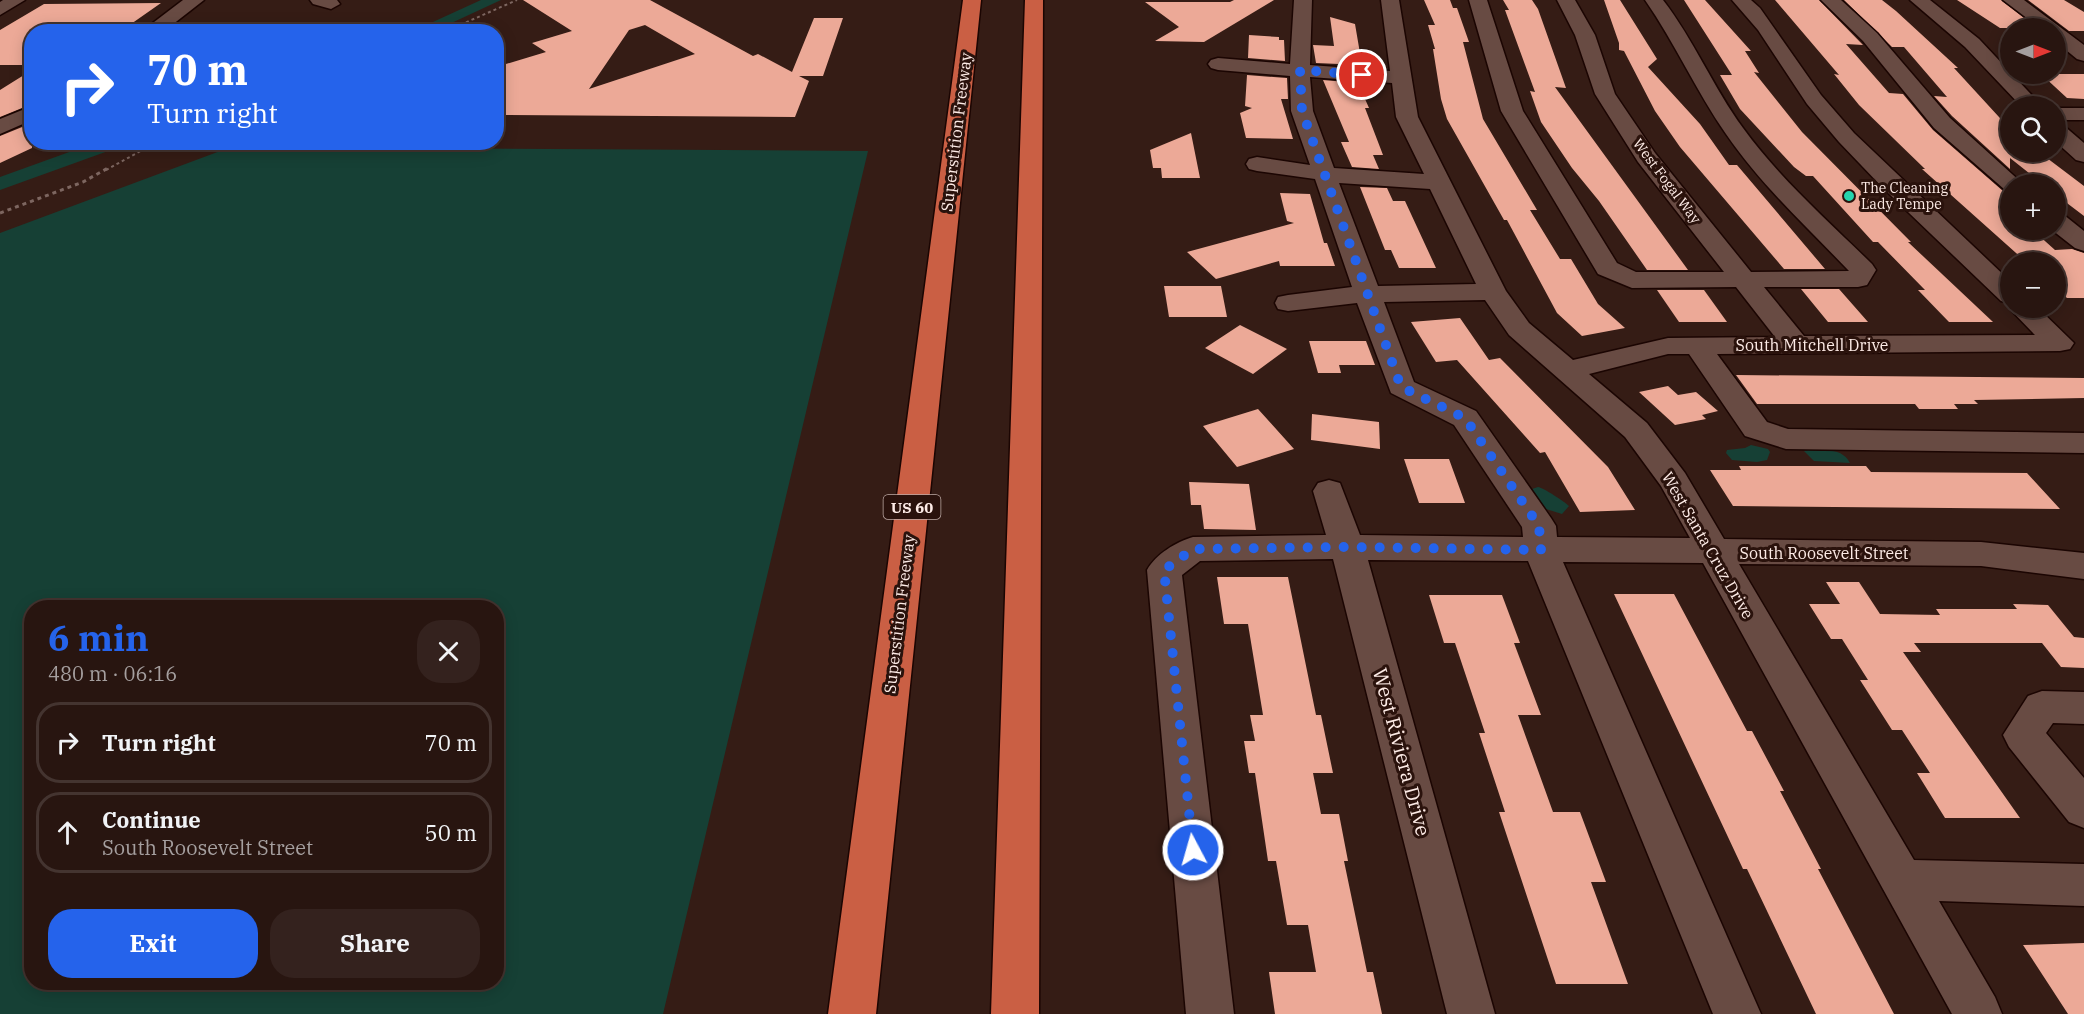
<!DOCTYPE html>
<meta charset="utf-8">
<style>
body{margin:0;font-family:"IBM Plex Serif",serif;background:#34221e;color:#f1f3f6;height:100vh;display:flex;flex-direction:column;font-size:22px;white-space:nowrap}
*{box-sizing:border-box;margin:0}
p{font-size:20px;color:#a59f9f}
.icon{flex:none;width:33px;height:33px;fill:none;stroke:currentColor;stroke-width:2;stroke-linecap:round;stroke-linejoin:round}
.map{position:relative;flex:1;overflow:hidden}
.drawer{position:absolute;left:24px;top:600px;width:480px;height:390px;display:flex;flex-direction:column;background:#281510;border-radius:24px;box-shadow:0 3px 15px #0003,0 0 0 2px #443430}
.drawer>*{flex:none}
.hud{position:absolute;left:24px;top:24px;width:480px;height:126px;border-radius:24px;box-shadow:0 3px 15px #0003,0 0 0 2px #443430;background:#2563eb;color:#fff;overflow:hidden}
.needle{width:39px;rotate:90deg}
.controls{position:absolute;left:2000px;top:18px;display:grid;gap:12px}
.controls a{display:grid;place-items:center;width:66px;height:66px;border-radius:50%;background:#281510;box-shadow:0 3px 15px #0003,0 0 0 2px #443430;font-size:30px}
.pin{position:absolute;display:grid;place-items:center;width:51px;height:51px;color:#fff;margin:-26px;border:3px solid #fff;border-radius:50%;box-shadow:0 2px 6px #0007}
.me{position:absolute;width:66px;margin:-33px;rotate:354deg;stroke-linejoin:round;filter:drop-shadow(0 0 4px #0008)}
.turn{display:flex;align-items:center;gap:21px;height:126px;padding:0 24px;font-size:27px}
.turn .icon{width:78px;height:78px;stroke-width:2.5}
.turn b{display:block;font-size:42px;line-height:51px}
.round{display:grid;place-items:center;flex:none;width:63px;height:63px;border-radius:24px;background:#34221e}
.overview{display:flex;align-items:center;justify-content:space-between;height:102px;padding:0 24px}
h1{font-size:36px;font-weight:800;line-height:45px;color:#2563eb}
.cta{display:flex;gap:12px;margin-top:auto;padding:12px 24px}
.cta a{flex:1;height:69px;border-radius:24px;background:#2563eb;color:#fff;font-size:24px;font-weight:800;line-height:69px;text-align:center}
.cta a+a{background:#34221e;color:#f1f3f6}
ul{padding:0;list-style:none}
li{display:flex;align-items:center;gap:18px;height:81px;margin:0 12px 9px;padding:0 12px;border:3px solid #443430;border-radius:24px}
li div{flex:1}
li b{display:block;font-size:22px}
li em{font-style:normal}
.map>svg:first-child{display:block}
</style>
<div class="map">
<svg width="2084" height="1014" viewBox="0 0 2084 1014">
<rect width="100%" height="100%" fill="#351c15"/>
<path fill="#164035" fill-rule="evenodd" d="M231,147L868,151L663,1014H0V233ZM32,608H496V982H32Z
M1751,445L1768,449L1770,452L1767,460L1757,462L1732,460L1726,453L1727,450L1745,448Z
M1808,450C1824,451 1842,447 1850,463L1814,461L1804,451Z
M1538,487C1544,488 1565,502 1569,506L1562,514L1546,509L1532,489Z"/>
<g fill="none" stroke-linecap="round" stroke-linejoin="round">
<path fill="#164035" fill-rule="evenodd" d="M481,0H501L432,32H411Z
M97,142H125L122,146L0,190V177Z"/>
</g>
<path fill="#eca997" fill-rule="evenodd" d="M523,0H650L753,56L758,54L792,72L814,18H843L823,76H799L809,81L795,117L496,115V67L546,52L532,43L572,31ZM645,25L695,54L589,89L629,30Z
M1234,0H1274L1204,42L1155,41L1179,27L1145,2H1230Z
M1424,0H1450L1453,8H1457L1469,42H1463L1483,119L1537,210H1530L1560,259H1571L1598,304L1625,328L1582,336L1557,313L1507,220H1504L1447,119L1441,99L1433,49H1435L1428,25H1435Z
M1503,0H1532L1538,9L1566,88L1555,87L1688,270H1647L1599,201L1572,168L1541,122L1530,91L1535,92L1505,10H1509Z
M1604,0H1620L1657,59L1648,67L1700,124L1729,165H1737L1825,269H1784L1680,147L1655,111L1624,51L1619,50V43Z
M1684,0H1705L1751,51H1745L1759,73L1754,72L1802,132L1911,242H1908L1993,322H1949L1918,290H1925L1878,242H1873L1813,176H1806L1794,167L1740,109L1720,75H1732Z
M1775,0H1819L1863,45L1846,44L1889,93L1903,94L1933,130L2003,191L2010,193V233H2036L2055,250L2072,249L2084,253V298H2067L2055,287V261H2025L1922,169H1925L1859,105L1834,74L1839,75Z
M1844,0H1882L1896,11L1958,68H1954L2010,129V152H2039L2084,186V216L2055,194V184H2043L2010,158V169L1952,116L1934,96L1947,97L1904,47H1892Z
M1957,0H2001L2037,28H2000Z
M2028,0H2064L2084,12V31H2069Z
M161,3L121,31L32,30V65H0V30L44,4Z
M1330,17L1355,24L1362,65L1316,63L1313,45L1334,46Z
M1249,35L1279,37V40H1284L1285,61L1248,58Z
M32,70V104L0,117V90Z
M2041,74H2084V99L2067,98Z
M1247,75L1287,78L1288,99H1281L1293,139L1246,138L1240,113L1252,108L1245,106Z
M1323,80L1358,83L1369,108H1365L1383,155H1373L1379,169L1352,167L1341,142H1349Z
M32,123V148L0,163V136Z
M1191,133L1200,178H1162L1161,168H1153L1150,150Z
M1360,187L1387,188L1393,201H1405L1436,268H1399L1391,250H1385Z
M1280,193L1310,194L1324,243H1327L1335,266H1280L1279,261L1216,279L1187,252L1294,223L1287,221Z
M1164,286H1221L1227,317H1169Z
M1801,289H1839L1868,322H1828Z
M1657,290H1704L1727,322H1679Z
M1460,318L1489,360L1500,358L1608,467L1635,510L1580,512L1545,452L1540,453L1457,360L1436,362L1411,322Z
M1240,325L1287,349L1253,374L1205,348Z
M1309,341H1366L1375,365H1339L1341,373H1318Z
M1736,375L2084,378V398L1974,400L1978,404H1954L1958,409H1919L1915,404H1757Z
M1668,386L1678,395L1696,392L1718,411L1702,415L1706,419L1675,425L1639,392Z
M1258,409L1294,449L1237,467L1203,426Z
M1312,414L1379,422L1380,449L1311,440Z
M1404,459H1449L1465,503H1419Z
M1739,466H1866L1871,472L2027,473L2060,509L1733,506L1710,470H1741Z
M1189,482L1249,484L1256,530L1204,529L1201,505H1191Z
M1217,577H1288L1316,715H1321L1333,773H1313L1321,814H1339L1348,861H1344L1367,972H1373L1382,1014H1275L1269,972H1316L1308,925H1287L1276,861H1268L1255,773H1249L1244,741H1255L1250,715H1263L1248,624H1224Z
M1826,582H1859L1880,614L1940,615L1936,609H2017L2013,604L2048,605L2074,637L2084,638V668L2061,667L2042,643H1914L1921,652H1903L2020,818H1945L1917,773H1930L1902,730H1892L1860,680H1868L1842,639H1831L1809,604H1840Z
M1614,594H1674L1747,731H1752L1784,791H1780L1821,869H1818L1894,1014H1816L1747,869H1743Z
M1429,595H1502L1520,643H1514L1541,715H1518L1553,812H1580L1606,882H1591L1628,984H1556L1499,812H1505L1479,733H1485L1455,643H1444Z
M2084,943V1014H2068L2023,945Z"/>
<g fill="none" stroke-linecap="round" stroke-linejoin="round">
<g stroke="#1b0502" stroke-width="3">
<path id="minor" d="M3,0H25L0,15V2Z
M183,0H204L163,32H141Z
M310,0H337L340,4L331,9L313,4Z
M1294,0H1312L1310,65L1390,71L1381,0H1399L1418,117L1506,291L1529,323L1573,360L1668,338L1775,337L1736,287L1632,288L1598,274L1501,111L1469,0H1487L1523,111L1617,263L1636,272H1724L1638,162L1595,94L1575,35L1557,0H1575L1595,35L1615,94L1655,153L1751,272L1849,271C1807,227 1761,185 1726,134C1696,91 1675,43 1645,0H1663C1694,40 1713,87 1743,128C1780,179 1828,221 1872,264L1876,270L1867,285L1858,287H1764L1804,336L2035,335L2009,308L2010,307L2038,308L2074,343L2070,349L2060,351L1717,354L1767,422L1788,429L2084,433V453L1786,449L1745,436L1689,354H1668L1589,374L1647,423L1685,473L1724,539L1981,542L2084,553V579L1981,566L1739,564L1914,860L2084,864V906L1939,901L1995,997L2002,1014H1952L1703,563L1563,562L1761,1014H1713L1528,561L1368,560L1495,1014H1447L1333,559L1200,561L1182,575L1234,1014H1186L1147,570C1156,554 1176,542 1193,537L1326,535L1313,491L1318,483L1329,480L1340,483L1360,535L1523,537L1522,527L1454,425L1391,393L1357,303L1288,311L1278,309L1275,303L1278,297L1288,295L1352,287L1315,179L1257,171L1249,169L1246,164L1249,159L1257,157L1310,165L1291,111L1290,76L1218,70L1211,68L1208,64L1211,60L1218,58L1290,64ZM1310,77L1392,83L1396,117L1424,174L1334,168L1313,111ZM1339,183L1430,189L1476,284L1378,286ZM1485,300L1509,335L1625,437L1661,486L1690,538L1557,537L1556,526L1551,518L1476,411L1414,382L1384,302Z
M1732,0H1751L1760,8L1821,95L1854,133L2010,281V303L2001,301L1884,189L1839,142L1807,104L1758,30Z
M1821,0H1841L1877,33L1950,118L2023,184H2010V191L2004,189L1934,128L1863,41Z
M1910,0H1930L1979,39L2042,106H2021L1965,47Z
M2003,0H2024L2084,45V61L2077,59L2055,41V28H2040Z
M32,106V120L0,134V119Z
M2055,108H2084V120H2055Z
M2055,123L2063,125L2084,143V162L2076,160L2055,141Z
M2055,213L2064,215L2084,231V251L2075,248L2052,230H2055Z
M2042,691L2084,692V724L2053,723L2046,733L2084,778V828L2069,822L2009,747L2003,735L2028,696Z"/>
</g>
<g stroke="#1b0502" stroke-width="3">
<path id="highway" d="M963,0H981L876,1014H828Z
M1025,0H1043L1039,1014H991Z"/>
</g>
<path stroke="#7d6660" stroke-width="2" stroke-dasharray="3 3" stroke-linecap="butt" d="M444,32L517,0
M106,170L157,142"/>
<path stroke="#7d6660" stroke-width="3" stroke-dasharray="4 4" stroke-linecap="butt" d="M0,213L83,182L108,168"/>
<use href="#minor" fill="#684b43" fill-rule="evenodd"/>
<use href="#highway" fill="#ca5f44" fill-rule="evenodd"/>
</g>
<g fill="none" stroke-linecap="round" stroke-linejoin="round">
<path stroke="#2563eb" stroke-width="10" stroke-dasharray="0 18" d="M1193,850L1164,570L1193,549L1347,547L1541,550L1539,526L1465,418L1401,387L1302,111L1300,70L1362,75"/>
</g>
<circle fill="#25d5ae" stroke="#2a120c" stroke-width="2" cx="1849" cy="196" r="6"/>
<g text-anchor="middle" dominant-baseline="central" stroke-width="6" stroke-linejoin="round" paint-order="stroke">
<g font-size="14" fill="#fdebe6" stroke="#2a120c">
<text transform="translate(1667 181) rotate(53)">West Fogal Way</text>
</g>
<g font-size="14" fill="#fdebe6" stroke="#2a120c" text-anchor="start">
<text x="1861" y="188">The Cleaning<tspan x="1861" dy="16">Lady Tempe</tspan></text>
</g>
<rect fill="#2a120c" stroke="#beaaa5" stroke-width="1.5" x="883.5" y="495" width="57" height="24" rx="4.5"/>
<g font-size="15" font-weight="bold" fill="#fdebe6">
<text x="912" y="507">US 60</text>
</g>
<g font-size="16" fill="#fdebe6" stroke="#2a120c">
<text transform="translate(956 132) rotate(-83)">Superstition Freeway</text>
<text x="1812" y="345">South Mitchell Drive</text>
<text transform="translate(1708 545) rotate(60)">West Santa Cruz Drive</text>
<text x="1824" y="553">South Roosevelt Street</text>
<text transform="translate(899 614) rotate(-83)">Superstition Freeway</text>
</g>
<g font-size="20" fill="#fdebe6" stroke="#2a120c">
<text transform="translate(1402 752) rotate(75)">West Riviera Drive</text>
</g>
</g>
</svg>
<div class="controls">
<a><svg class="needle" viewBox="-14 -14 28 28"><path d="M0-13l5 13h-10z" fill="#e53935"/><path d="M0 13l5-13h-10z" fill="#a59f9f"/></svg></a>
<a><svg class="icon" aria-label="search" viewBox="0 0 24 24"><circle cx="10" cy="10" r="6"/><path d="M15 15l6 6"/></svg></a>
<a>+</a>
<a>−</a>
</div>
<div class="pin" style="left:1362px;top:75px;background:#d93025"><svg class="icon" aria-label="arrive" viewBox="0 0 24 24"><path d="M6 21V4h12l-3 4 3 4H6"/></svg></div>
<svg class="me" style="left:1193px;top:850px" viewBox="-20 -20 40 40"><circle r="17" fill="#2563eb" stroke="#fff" stroke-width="3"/><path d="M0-11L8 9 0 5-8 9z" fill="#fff"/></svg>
<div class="hud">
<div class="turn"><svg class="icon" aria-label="right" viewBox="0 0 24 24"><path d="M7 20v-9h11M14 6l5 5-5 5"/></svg><div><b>70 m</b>Turn right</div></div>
</div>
<section class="drawer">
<div class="overview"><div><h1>6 min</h1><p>480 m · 06:16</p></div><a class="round"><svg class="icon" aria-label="close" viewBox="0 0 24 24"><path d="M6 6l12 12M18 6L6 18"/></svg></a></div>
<ul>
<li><svg class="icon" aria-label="right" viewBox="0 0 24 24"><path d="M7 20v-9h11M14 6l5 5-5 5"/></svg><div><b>Turn right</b></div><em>70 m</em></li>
<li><svg class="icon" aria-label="ahead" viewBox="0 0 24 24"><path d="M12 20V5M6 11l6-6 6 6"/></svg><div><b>Continue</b><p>South Roosevelt Street</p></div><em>50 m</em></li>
</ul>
<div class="cta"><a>Exit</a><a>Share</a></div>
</section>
</div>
